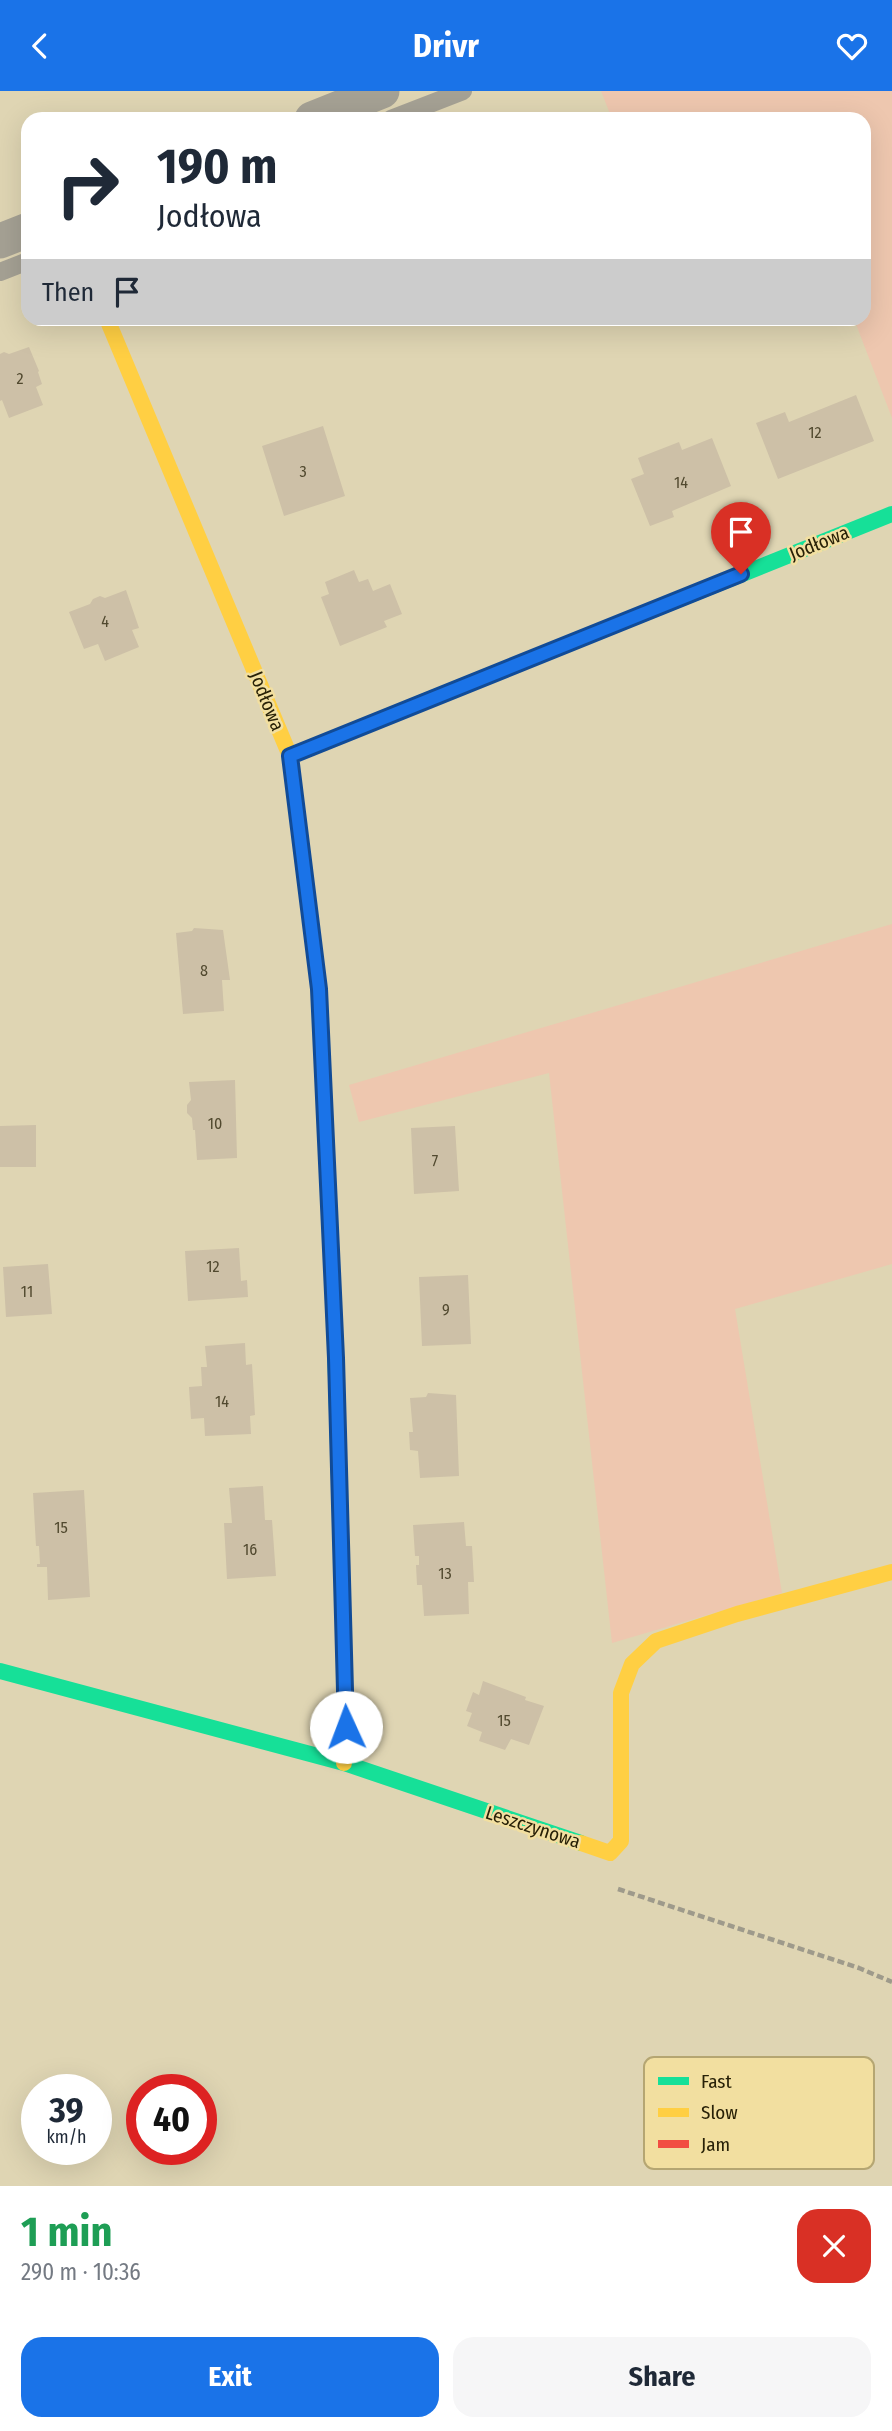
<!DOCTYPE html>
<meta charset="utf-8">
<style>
body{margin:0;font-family:"Fira Sans Condensed",sans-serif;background:#f6f6f7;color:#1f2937;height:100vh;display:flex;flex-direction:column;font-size:26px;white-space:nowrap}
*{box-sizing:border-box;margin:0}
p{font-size:23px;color:#747a83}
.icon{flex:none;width:38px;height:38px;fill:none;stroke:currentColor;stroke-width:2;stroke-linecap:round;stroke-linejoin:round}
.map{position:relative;height:2095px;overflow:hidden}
.sheet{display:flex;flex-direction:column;background:#fff;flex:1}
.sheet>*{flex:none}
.guide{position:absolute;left:21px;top:21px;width:850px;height:214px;border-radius:21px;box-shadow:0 7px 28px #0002;background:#fff;color:#1f2937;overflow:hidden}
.speed{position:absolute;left:21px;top:1983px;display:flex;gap:14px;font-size:35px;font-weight:700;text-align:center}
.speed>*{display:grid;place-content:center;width:91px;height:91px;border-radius:50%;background:#fff;box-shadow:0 7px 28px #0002;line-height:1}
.speed small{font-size:18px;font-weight:400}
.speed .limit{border:10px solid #d22;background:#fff;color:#111}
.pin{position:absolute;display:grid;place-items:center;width:60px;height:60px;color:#fff;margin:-72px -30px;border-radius:50% 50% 50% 0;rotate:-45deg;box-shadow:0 0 7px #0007}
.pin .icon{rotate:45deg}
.me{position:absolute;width:77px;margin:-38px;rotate:358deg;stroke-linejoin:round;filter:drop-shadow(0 0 5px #0008)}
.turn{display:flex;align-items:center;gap:24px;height:147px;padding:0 21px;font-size:32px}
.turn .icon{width:91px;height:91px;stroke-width:2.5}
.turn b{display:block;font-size:49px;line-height:60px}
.then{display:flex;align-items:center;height:66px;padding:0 21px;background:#0003;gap:14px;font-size:26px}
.round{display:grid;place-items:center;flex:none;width:74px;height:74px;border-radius:21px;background:#f6f6f7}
.summary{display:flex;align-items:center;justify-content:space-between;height:119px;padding:0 21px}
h1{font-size:42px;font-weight:700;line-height:52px;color:#1e9e55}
.button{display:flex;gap:14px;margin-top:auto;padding:14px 21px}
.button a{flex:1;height:80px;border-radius:21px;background:#1a73e8;color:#fff;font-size:28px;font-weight:700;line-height:80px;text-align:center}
.button a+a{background:#f6f6f7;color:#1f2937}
header{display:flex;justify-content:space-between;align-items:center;height:91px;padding:0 21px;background:#1a73e8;color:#fff;font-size:32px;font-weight:700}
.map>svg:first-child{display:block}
</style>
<header><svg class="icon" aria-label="back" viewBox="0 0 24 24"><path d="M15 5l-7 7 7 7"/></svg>Drivr<svg class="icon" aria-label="heart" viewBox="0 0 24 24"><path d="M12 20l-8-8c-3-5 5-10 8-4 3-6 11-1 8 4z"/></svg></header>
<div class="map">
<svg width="892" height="2095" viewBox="0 0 892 2095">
<rect width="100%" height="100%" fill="#dfd5b3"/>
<path fill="#eec7af" d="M601,0H892V327L854,228H864V28H612Z
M892,833V1173L735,1218L782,1502L612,1552L549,982L359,1031L349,994Z"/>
<path fill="#cdc0a7" d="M29,256L39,280L38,281L42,293L36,296L43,314L9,327L2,309L0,310V263L4,261L9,263Z
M856,304L874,350L778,388L756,332L785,321L789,331Z
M323,335L345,405L284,425L262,355Z
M712,347L731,395L672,420L674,426L650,435L631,388L644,383L638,367L679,351L682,359Z
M354,479L359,491L368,488L373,500L390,493L402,523L384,530L387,536L340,555L321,506L329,503L325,491Z
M126,499L139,537L132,539L139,556L105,570L98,553L84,558L69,521L90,513L93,508L100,505L105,507Z
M194,837L223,839L230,889H222L224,920L183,923L176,842L192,840Z
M235,989L237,1067L197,1069L195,1039H193L192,1027L187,1022V1014L191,1009L189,991Z
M36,1034V1076H0V1035Z
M455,1035L459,1100L414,1103L411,1037Z
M239,1157L241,1190L247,1189L248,1206L188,1210L185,1160Z
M48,1173L52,1223L6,1226L3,1176Z
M468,1184L471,1253L422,1255L419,1186Z
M245,1252L246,1274L252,1273L255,1324L250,1325L251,1343L205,1345L204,1327L191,1328L189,1296L202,1295L201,1276H207L205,1255Z
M428,1302L456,1304L459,1385L420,1387L418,1360L410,1359L409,1341H413L410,1307L426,1306Z
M263,1395L265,1429H272L276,1485L227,1488L224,1432H232L229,1397Z
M84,1399L90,1506L48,1509L47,1476H37V1473H40L39,1455H36L33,1402Z
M464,1431L466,1455H472L474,1491H468L469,1523L424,1525L422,1494H417L416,1474H419V1465H415L413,1434Z
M483,1590L526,1606L525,1609L544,1615L529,1654L511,1648L505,1659L479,1650L482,1641L467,1635L472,1622L466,1620L473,1601L479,1604Z"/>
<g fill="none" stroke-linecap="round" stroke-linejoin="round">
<path stroke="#9e9a8b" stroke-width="4.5" stroke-dasharray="7 3.5" stroke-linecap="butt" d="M618,1798L859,1877L892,1891"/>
<path stroke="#a5a194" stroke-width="18" d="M391,28L463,0
M0,181L28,170"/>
<path stroke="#a5a194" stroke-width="35" d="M312,28L382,0
M0,150L28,139"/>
<path stroke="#16e098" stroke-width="16" d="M418,613L892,423
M335,1252L343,1524
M0,1580L344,1672L581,1752"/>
<path stroke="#ffcf43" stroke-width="16" d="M107,228L290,665L418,613
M322,959L335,1252
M343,1524L346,1636L344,1672
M581,1752L610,1762L621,1750V1602L632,1573L656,1550L737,1523L892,1481"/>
<path stroke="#f24e42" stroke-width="16" d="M290,665L319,898L322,959"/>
</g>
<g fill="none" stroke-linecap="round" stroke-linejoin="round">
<g stroke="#114b97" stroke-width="18">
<path id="route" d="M346,1636L336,1267L319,898L290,665L741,483"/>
</g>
<use href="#route" stroke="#1a73e8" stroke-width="12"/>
</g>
<g text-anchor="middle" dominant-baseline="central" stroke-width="5" stroke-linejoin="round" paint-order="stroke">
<g font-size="16" fill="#51492f">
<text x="20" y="287">2</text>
<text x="815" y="341">12</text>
<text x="303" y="380">3</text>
<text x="681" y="391">14</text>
<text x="105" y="530">4</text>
<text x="204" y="879">8</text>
<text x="215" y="1032">10</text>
<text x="435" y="1069">7</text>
<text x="213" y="1175">12</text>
<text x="27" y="1200">11</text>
<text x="446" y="1218">9</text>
<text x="222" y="1310">14</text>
<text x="61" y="1436">15</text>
<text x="250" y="1458">16</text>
<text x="445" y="1482">13</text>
<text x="504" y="1629">15</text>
</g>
<g font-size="19" fill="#282107" stroke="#f2dfa0">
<text transform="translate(819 452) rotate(-22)">Jodłowa</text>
<text transform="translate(267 610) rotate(68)">Jodłowa</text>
<text transform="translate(533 1736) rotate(18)">Leszczynowa</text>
</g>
</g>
<rect x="644" y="1966" width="230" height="112" rx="10" fill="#f2dfa0" stroke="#b5a672" stroke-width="2"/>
<rect x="658" y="1986" width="31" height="8" fill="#16e098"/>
<rect x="658" y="2017" width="31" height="9" fill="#ffcf43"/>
<rect x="658" y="2049" width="31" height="8" fill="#f24e42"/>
<g font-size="19" fill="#282107">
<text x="701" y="1997">Fast</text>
<text x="701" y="2028">Slow</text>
<text x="701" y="2060">Jam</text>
</g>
</svg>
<div class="speed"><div>39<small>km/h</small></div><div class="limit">40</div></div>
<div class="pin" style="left:741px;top:483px;background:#d93025"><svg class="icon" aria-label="arrive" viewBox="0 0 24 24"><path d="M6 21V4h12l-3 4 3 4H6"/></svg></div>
<svg class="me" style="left:346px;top:1636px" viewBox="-20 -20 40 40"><circle r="19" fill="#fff"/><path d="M0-13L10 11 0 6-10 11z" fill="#1a73e8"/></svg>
<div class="guide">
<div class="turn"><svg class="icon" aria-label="right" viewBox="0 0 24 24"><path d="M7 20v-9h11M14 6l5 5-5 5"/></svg><div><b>190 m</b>Jodłowa</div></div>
<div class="then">Then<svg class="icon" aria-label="arrive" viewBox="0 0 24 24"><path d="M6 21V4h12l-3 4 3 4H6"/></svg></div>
</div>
</div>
<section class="sheet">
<div class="summary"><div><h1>1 min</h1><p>290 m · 10:36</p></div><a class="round" style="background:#d93025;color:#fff"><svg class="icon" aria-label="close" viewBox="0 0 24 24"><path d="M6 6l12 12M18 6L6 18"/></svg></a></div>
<div class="button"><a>Exit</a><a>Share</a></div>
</section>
